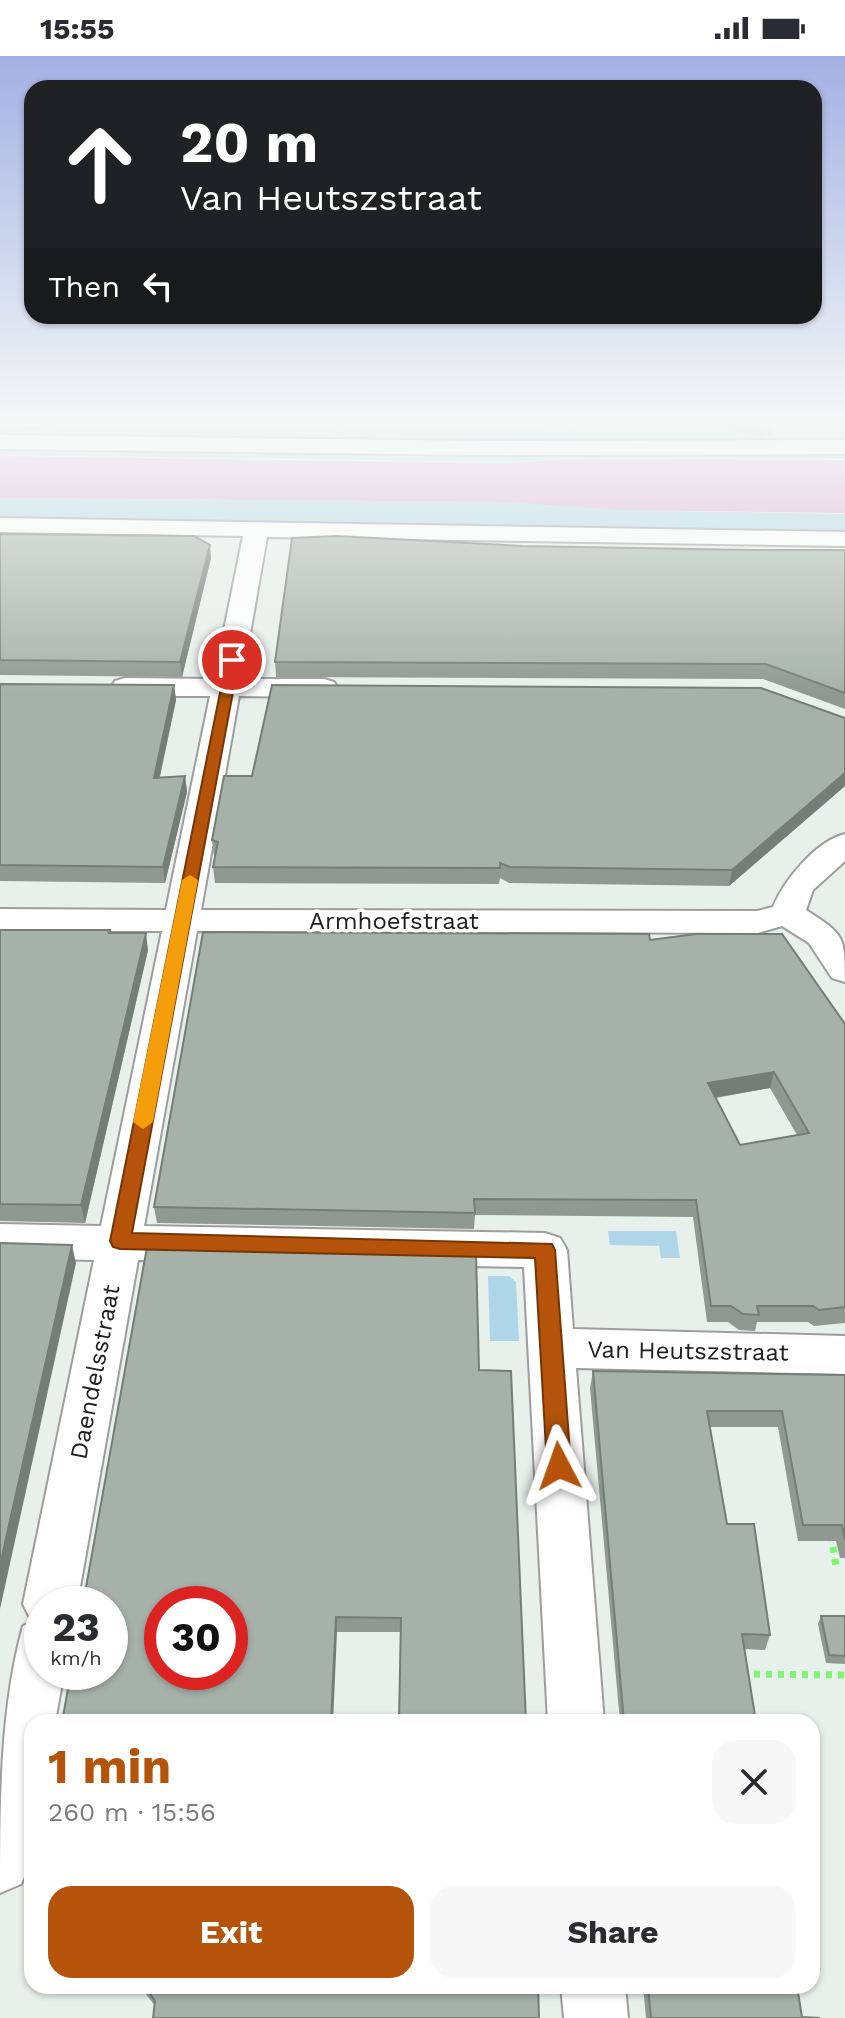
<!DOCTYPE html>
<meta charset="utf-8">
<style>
body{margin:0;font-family:"Work Sans",sans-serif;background:#f7f7f7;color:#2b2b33;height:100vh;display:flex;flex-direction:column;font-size:30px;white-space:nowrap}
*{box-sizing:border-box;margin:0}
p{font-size:26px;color:#7c7c81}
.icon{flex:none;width:44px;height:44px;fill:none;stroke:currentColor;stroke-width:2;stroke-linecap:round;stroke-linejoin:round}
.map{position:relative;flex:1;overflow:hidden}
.panel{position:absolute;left:24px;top:1658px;width:796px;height:280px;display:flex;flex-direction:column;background:#fff;border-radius:24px;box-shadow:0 2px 6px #0004}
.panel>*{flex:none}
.banner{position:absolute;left:24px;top:24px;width:798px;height:244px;border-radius:24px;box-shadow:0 2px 6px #0004;background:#202124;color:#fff;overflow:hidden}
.speed{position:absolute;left:24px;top:1530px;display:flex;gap:16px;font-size:40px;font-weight:700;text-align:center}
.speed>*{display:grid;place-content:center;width:104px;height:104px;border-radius:50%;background:#fff;box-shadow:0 2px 6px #0004;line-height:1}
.speed small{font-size:20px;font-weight:400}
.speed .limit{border:12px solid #d22;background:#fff;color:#111}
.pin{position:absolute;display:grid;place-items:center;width:68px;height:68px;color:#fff;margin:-34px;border:4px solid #fff;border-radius:50%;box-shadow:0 2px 8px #0007}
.me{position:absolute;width:88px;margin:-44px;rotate:356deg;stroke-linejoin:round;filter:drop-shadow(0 0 6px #0008)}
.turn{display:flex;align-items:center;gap:28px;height:168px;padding:0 24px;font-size:36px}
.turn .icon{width:104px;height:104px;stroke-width:2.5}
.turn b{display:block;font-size:56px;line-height:68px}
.then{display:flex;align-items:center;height:76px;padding:0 24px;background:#0003;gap:16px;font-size:30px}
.round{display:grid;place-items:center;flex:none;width:84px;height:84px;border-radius:24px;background:#f7f7f7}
.headline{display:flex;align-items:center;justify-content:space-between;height:136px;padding:0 24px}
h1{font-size:48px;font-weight:700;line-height:60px;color:#b45309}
.action{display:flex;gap:16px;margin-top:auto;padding:16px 24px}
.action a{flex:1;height:92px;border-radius:24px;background:#b45309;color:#fff;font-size:32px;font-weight:700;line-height:92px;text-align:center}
.action a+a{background:#f7f7f7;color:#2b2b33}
.status{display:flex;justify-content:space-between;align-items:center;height:56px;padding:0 40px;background:#fff;direction:ltr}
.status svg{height:22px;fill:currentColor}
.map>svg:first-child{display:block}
</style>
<div class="status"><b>15:55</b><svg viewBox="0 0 49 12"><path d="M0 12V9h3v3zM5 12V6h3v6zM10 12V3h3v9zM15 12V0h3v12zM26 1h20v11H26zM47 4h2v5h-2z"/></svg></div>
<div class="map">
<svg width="845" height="1962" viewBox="0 0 845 1962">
<rect width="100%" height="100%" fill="#e7f0eb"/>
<path fill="#afd6e8" d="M52,363H736L559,369Z
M754,363H766L774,379H845V384L498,388L0,379V371L49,372L47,375H54L50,373L54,365L723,372L763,382Z
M0,391L845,396V403L582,402L508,406L0,399Z
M0,442L520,446L617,454L845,458V478L0,461Z
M608,1175H676L680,1202H661L659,1190L610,1189Z
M488,1220H509L516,1226L519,1285H490Z"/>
<path fill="#9db5ce" d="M47,363L559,369L754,363L764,382L723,372L54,365L50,373L0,371L44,369Z"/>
<path fill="#c6ccf8" d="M213,367L349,369L346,383L208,382Z"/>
<path fill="#dca9db" d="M0,400L508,407L584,402L845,404V457L617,454L503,446L0,442Z"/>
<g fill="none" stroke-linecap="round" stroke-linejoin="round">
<g stroke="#9d9d9d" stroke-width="4">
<path id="minor" d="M0,379L485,385L845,384V398L485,399L0,393Z
M0,462L845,476V490L267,481L242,623H324L334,626L338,632L334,638L324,641L239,640L201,854L757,855L773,851C784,824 816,785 845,778V805L813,834L806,854C845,879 845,880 845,926L832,922L809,887L782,870L758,877L197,875L144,1170L545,1177L560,1182L567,1194L573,1273L845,1280V1318L576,1312L604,1666H548L524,1211L138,1204L77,1548H42V1616H64L55,1666H32L30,1807L21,1828L0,1837C0,1750 0,1652 23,1570L32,1566L23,1548L94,1204L0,1202V1168L101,1170L162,875H0V853L166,854L210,640H125L115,637L111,631L115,625L125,622L214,623L243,480L0,476Z
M561,1930H625L628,1962H564Z"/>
</g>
<path stroke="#7ef672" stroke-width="7" stroke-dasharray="6 6" stroke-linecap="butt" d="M831,1479L836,1510
M742,1618L845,1619"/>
<use href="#minor" fill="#fff" fill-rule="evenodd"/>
</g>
<path fill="#8f9991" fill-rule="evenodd" d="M0,478L211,502L182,621L0,619Z
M522,490L751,494H845V653L763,623L276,621L275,606Z
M0,628L174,629L176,644L160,721L185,720L187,736L165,827L0,825Z
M845,662V730L729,830L509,827L500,822L499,828L215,827L213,811L215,800H214L212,784L252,720Z
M0,874L110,877L148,894L85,1167L0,1165Z
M650,884L845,968V1267L814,1270L808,1266H757L755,1275L739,1274L728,1266H707L693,1161L475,1159L474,1173L157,1167L154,1151ZM770,1032L797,1079L740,1089L716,1042Z
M479,1314L401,1576H337L62,1666Z
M593,1315L845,1319V1502H840L836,1485H798L778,1371H710L727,1468L770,1579L765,1594L744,1593L756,1666H620L590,1332Z
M821,1560H845V1608L826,1607L818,1568Z
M140,1930H538L155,1950Z
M643,1930H797L802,1961L820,1962H646Z"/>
<path fill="#747d76" d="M210,489L211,502L182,621L180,606Z
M174,629L176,644L156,737L154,722Z
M845,717V730L729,830L732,814Z
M185,720L187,736L165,827L163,811Z
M146,877L148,894L85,1167L81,1149Z
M774,1016L770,1032L705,1043L708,1027Z
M72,1189L76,1207L0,1553V1509Z
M336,1561L337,1576L333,1666H331Z"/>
<path fill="#a6b2a9" stroke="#747d76" stroke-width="2" fill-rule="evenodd" d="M0,478L194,480L210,489L180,606L0,604Z
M337,480L522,490L751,494H845V637L766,608L275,606L292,482Z
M0,628L174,629L154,722L185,720L163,811L0,809Z
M272,629L761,632L845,662V717L732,814L510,811L500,807V812L213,811L218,786L212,784L224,720H252Z
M0,874H110L109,877H146L81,1149L0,1148Z
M203,876L649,878L650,884L696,878H782L845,968V1251L819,1254L813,1250H757L759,1259L743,1258L731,1250H711L696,1144L474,1143L475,1157L154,1151ZM774,1016L809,1077L740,1089L708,1027Z
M0,1187L72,1189L0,1509Z
M147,1191L476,1197L479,1314L511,1315L526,1666H399L401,1562L336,1561L331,1666H62L71,1616H110V1548H83ZM162,1548H230V1616H162Z
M593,1315L845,1319V1484L842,1469H803L782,1355H707L727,1468H754L770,1579L742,1578L756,1666H624Z
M821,1560H845V1600L829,1599Z
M144,1930H538L539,1962H153L155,1945Z
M648,1930H797L802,1961L820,1962H651Z"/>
<linearGradient id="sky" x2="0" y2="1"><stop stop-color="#a3b0e3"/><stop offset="0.57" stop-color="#f4f8f6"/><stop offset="1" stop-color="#f4f8f6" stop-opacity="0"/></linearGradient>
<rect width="845" height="638" fill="url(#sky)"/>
<path fill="#b45309" stroke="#753606" stroke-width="2" d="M227,602L239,604L132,1177L552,1188L555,1194L571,1410L568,1417L559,1420L551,1417L547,1410L535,1202L120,1193L113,1191L110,1185Z"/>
<path fill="#f59e0b" d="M190,819L198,824L153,1066L143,1073L133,1066L182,824Z"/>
<g text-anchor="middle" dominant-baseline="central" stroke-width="7" stroke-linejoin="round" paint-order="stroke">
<g font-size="24" fill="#202020" stroke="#fff">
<text x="394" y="865">Armhoefstraat</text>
<text transform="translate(688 1295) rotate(1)">Van Heutszstraat</text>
<text transform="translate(95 1316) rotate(-79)">Daendelsstraat</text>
</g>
</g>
</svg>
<div class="speed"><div>23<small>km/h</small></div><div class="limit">30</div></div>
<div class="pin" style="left:232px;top:604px;background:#d93025"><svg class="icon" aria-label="arrive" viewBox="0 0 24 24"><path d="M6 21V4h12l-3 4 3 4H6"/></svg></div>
<svg class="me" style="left:559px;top:1410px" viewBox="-20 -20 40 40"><path d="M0-17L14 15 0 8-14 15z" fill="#b45309" stroke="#fff" stroke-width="4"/></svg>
<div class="banner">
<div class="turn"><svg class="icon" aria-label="ahead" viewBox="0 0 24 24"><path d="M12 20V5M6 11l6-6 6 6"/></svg><div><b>20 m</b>Van Heutszstraat</div></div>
<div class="then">Then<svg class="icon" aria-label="left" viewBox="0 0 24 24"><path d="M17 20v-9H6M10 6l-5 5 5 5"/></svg></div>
</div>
<section class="panel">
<div class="headline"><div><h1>1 min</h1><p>260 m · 15:56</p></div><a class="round"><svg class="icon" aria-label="close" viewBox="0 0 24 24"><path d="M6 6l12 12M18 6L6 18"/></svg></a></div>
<div class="action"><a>Exit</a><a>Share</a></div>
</section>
</div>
